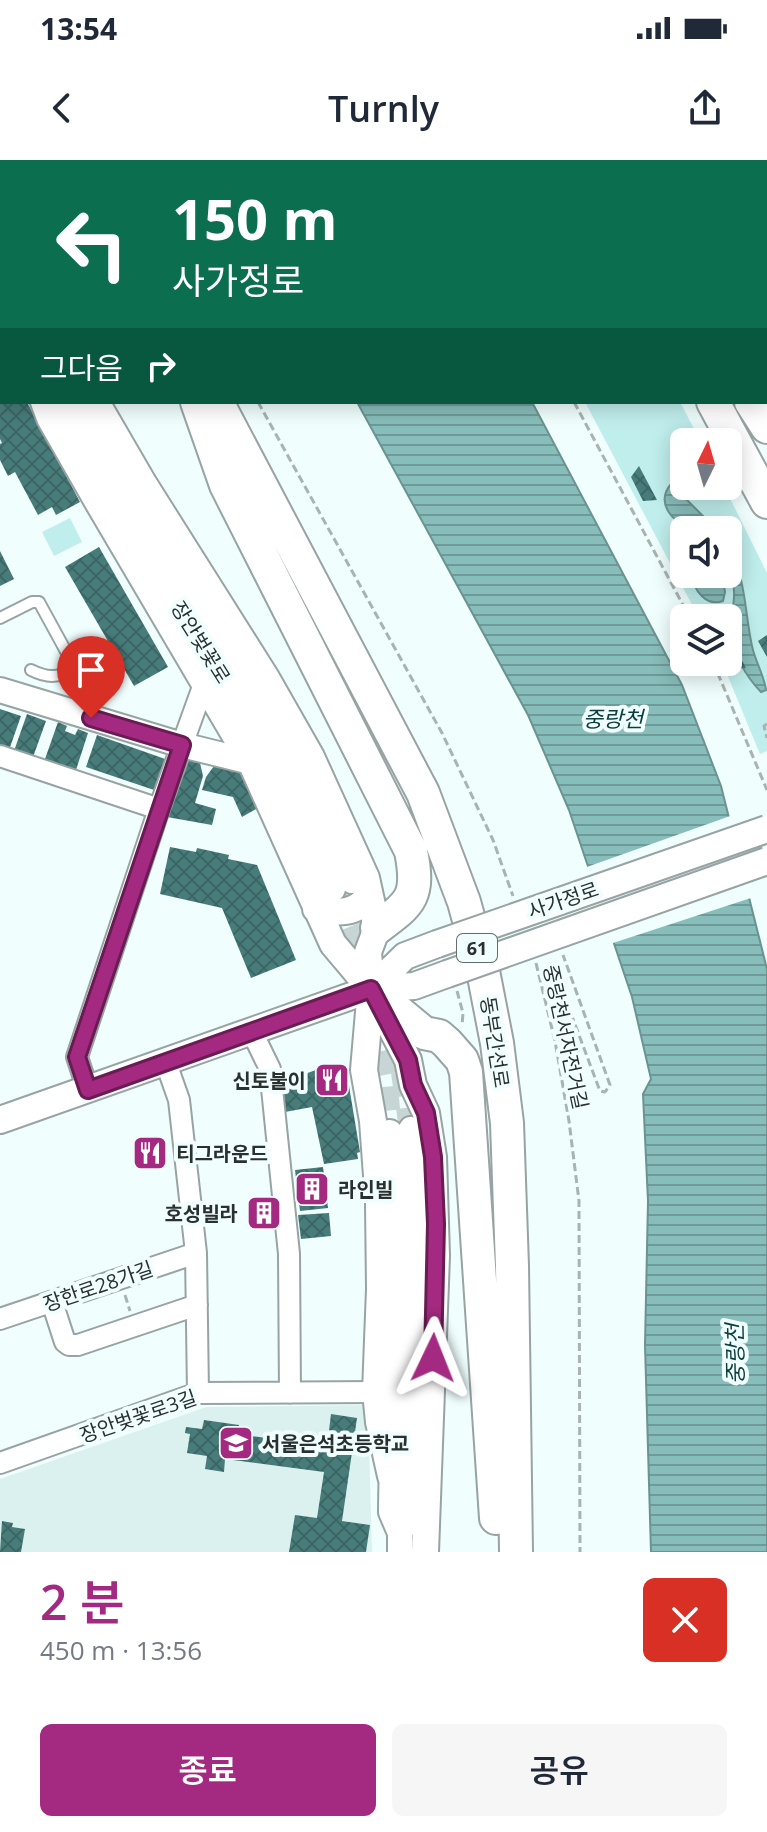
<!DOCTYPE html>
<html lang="ko">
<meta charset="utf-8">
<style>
body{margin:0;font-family:"Open Sans","Noto Sans KR",sans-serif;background:#f6f6f7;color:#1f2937;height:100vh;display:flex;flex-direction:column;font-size:30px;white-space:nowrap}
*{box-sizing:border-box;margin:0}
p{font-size:26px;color:#747a83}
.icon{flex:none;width:44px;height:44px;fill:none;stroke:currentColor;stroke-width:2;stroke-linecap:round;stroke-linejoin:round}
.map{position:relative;height:1392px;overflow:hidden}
.details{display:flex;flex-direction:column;background:#fff;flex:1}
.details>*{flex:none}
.top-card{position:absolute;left:0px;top:0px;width:768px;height:244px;box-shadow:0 4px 20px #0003;background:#0b6e4f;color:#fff;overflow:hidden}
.needle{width:52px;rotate:5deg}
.fabs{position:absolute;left:670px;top:268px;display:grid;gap:16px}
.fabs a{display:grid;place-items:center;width:72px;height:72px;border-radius:12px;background:#fff;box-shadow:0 4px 20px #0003;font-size:40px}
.pin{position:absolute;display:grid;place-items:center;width:68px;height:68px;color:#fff;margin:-82px -34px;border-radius:50% 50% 50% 0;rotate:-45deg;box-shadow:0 0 8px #0007}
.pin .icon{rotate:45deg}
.me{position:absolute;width:88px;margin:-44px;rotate:2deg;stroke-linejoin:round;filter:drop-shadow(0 0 6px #0008)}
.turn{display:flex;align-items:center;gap:28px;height:168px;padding:0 40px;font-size:36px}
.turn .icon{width:104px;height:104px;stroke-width:2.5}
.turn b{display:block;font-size:56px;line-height:68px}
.then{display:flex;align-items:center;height:76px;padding:0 40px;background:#0003;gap:16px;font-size:30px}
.round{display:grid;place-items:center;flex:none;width:84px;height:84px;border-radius:12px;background:#f6f6f7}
.overview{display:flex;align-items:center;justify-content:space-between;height:136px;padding:0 40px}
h1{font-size:48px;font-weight:600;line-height:60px;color:#a32a80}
.action{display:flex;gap:16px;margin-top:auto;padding:16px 40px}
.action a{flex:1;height:92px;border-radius:12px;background:#a32a80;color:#fff;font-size:32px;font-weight:600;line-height:92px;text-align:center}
.action a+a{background:#f6f6f7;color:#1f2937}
.status{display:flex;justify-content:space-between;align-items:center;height:56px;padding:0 40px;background:#fff;direction:ltr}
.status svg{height:22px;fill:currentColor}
header{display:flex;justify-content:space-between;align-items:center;height:104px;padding:0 40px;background:#fff;font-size:36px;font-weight:600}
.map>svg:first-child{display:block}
</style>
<div class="status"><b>13:54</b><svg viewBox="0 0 49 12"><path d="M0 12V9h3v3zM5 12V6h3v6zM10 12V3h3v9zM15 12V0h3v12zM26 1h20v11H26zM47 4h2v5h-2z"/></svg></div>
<header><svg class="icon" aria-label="back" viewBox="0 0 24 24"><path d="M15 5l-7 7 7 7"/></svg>Turnly<svg class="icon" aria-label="share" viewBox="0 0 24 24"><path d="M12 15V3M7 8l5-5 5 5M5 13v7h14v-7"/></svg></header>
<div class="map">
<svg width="767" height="1392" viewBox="0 0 767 1392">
<defs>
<pattern id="water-rules" width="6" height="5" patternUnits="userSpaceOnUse" patternTransform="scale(2)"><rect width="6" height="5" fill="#87bdba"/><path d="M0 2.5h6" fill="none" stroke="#6f9a98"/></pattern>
<pattern id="building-cross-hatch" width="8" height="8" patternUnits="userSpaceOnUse" patternTransform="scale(2)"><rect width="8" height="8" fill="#477c7a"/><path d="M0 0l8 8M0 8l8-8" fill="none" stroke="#3b6664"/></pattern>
</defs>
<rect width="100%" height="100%" fill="#f0fefe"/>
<path fill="#dbf1f0" d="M368,1245L372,1392H0V1319L206,1247Z"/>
<path fill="#bfeeec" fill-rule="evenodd" d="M585,242H680L701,282H684V326H724L767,413V591L760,594L722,502H728V458H699ZM684,370H728V414H684Z
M70,358L82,382L54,396L42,372Z"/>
<path fill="url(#water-rules)" stroke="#6b9390" stroke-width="2" d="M221,0H399L400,2H222Z
M357,242H532L682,525L721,626L767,809V1392H651L645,1185L648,1041L643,934L651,919L632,837L569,650L528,555Z
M671,324L717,370C711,370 703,371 697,370C675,366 654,344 671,324Z
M728,386C747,422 744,449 752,486C755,501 764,515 766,530L761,532C747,518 730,490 730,469C730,456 735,444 734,431C733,415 728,402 728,386Z
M692,414H722L725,432L723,441C706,447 693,430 692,414Z"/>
<path fill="#f0fefe" d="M733,655L754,737L610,784L584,708Z"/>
<path fill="url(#building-cross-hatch)" d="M0,242H27L80,342L56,355L52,347L38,355L15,312L8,316L0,300V284L2,283L0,279Z
M639,306L657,340L643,341L631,317Z
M99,387L168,507L134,526L65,407Z
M0,391L14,419L0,426Z
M728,475L746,508L732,509L728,502Z
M767,475V497L758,481Z
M0,549L21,556L9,590L0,586Z
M27,554L46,561L33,597L14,591Z
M58,562L67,566L65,571L75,575L78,569L88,573L76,610L45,599Z
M97,575L168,600L157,631L86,607Z
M186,599L200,603L203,616L195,643L216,649L212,665L167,657Z
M214,606L245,614L263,645L242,657L233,637L202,630L206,617Z
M170,687L196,692L197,688L229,695L228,699L257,705L296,800L251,818L222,748L160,734Z
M333,904L346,908L360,992L357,993L358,999L324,1004L312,947L285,952L279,923Z
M323,1007L328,1048L300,1051L295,1010Z
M279,1043L280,1061L249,1066L247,1045Z
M329,1053L331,1076L301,1079L298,1055Z
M331,1254L357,1258L342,1361L370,1365L366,1392H289L295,1355L317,1358L324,1312L225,1299L224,1312L205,1309L207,1296L187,1293L190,1274L185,1273L186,1267L202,1269L204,1260L239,1265L238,1274L327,1287Z
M2,1361L13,1363L12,1367L25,1369L21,1392H0Z"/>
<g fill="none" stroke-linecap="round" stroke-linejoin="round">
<path stroke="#c8d5d5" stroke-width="24" stroke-dasharray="24 12" stroke-linecap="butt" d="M335,734L357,788L364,817
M373,856L385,915L390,972
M403,912L411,969"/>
<g stroke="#97a4a3" stroke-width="14">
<path id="service" d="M0,458L32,442H39L74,506L73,510C57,518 47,518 31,510"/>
</g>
<g stroke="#97a4a3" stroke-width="24">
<path id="minor" d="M755,2L758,0
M0,596L159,649
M252,872L270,909L289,1094L290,1233
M166,903L179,940L196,1093L198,1233
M88,930L77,897L159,649L204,524
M52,1142L65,1182L69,1185H78L197,1145
M0,1159L196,1093
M0,1303L198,1233L376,1232"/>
</g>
<g stroke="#97a4a3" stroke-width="28">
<path id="tertiary" d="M720,0L721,2
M766,83L767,85
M0,104L2,108
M0,140L2,143
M58,242C92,302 126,362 162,421C224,522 287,619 333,729
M77,242L131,335L272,556L323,654L352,721
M0,530L182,585L251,602
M390,972C406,1098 392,1225 391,1352L400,1373V1392
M400,1373L410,1352C412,1224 425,1097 411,969"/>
</g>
<g stroke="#97a4a3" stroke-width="30">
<path id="secondary" d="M44,242L50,258L98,342L251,602L333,784L371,829L408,900L413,925L426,953L433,997L436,1096L425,1392
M96,242L143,323L266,518L311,597L366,718L377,768L368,792L371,829L364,910L373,961L379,1043L380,1129L376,1232L379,1262L391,1316
M316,749C337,753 357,755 369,735
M371,829L405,796L437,784
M0,960L371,829L414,826L447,814"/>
</g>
<g stroke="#97a4a3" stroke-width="36">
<path id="trunk" d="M87,0L88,2
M586,0L587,2
M197,242L226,325L411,691C420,737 411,743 377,768
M217,242L423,633L464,742L483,811L497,883L507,963L512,1106L516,1392
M713,242L767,342
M751,242L767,267
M371,829L424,873L439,876L447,883L462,900L466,912L496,1358"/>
</g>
<path stroke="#a8b3b2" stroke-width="3" stroke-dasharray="8 4" stroke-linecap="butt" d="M443,0L444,2
M664,0L665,2
M766,191L767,193
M258,242L442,573L493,680L513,736
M574,242L690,458
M713,502L767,630
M767,564L764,566L767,578
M536,803L555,881L569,961L579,1041L580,1392
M541,815L555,811L600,931L605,932L610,925L563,795
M457,831L463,853L462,866
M125,1135L130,1151"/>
<use href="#service" stroke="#fff" stroke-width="10"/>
<use href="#minor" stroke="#fff" stroke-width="20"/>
<use href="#tertiary" stroke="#fff" stroke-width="24"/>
<use href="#secondary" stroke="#fff" stroke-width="26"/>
<use href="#trunk" stroke="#fff" stroke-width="32"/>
<g stroke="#97a4a3" stroke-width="30" stroke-linecap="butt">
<path id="secondary-bridge" d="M437,784L767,669
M447,814L767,701"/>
</g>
<use href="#secondary-bridge" stroke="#fff" stroke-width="26"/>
</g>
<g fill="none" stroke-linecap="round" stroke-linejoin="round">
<g stroke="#6a1b53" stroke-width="20">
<path id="route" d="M91,558L182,585L77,897L88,930L371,829L408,900L413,925L426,953L433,997L436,1064L433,1198"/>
</g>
<use href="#route" stroke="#a32a80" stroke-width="14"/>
</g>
<defs>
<g id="restaurant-square" transform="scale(1.8)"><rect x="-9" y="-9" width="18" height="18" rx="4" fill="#a32a80" stroke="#f0fefe"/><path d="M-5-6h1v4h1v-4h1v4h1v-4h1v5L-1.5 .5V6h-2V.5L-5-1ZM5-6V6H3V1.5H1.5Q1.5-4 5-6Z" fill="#fff"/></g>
<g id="building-square" transform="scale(1.8)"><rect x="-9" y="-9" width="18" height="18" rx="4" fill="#a32a80" stroke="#f0fefe"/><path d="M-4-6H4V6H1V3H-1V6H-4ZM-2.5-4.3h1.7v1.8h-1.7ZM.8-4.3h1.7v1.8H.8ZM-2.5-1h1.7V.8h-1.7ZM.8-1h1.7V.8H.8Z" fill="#fff"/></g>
<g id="school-square" transform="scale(1.8)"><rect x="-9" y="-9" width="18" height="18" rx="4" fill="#a32a80" stroke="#f0fefe"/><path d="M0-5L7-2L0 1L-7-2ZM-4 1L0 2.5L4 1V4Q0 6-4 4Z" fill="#fff"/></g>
</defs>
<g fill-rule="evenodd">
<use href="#restaurant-square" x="332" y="920"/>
<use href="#restaurant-square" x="150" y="993"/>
<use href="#building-square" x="312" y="1029"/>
<use href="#building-square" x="264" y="1053"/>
<use href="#school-square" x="236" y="1283"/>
</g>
<g text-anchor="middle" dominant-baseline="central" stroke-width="8" stroke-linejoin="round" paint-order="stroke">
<rect fill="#f0fefe" stroke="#656e6d" stroke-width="2" x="457" y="774" width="40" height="28" rx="6"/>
<g font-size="18" font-weight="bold" fill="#2a302f">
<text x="477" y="788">61</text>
</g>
<g font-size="20" fill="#2a302f" stroke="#f0fefe">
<text transform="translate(201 482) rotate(58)">장안벚꽃로</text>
<text transform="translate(563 740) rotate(-19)">사가정로</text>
<text transform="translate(566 877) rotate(78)">중랑천서자전거길</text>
<text transform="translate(495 882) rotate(81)">동부간선로</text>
<text transform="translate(98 1126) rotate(-19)">장한로28가길</text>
<text transform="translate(138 1256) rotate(-19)">장안벚꽃로3길</text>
</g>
<g font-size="20" font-weight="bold" fill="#2a302f" stroke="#f0fefe" text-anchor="start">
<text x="306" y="920" text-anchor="end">신토불이</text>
<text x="176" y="993">티그라운드</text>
<text x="338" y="1029">라인빌</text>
<text x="238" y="1053" text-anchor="end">호성빌라</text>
<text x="262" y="1283">서울은석초등학교</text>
</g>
<g font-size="22" font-style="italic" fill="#0a3e3d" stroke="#f0fefe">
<text x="613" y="558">중랑천</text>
<text transform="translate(734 1194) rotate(-91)">중랑천</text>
</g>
</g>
</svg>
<div class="fabs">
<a><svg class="needle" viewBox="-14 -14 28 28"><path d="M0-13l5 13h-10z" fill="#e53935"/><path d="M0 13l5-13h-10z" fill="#747a83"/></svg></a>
<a><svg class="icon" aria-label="sound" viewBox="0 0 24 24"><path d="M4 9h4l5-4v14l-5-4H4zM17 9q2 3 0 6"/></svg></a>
<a><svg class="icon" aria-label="layers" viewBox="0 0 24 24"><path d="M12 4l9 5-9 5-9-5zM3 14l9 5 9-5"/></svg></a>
</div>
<div class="pin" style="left:91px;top:558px;background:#d93025"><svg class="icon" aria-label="arrive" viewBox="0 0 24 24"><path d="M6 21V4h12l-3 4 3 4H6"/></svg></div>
<svg class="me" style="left:433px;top:1198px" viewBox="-20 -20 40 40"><path d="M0-17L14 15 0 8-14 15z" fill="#a32a80" stroke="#fff" stroke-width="4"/></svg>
<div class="top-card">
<div class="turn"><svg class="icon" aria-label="left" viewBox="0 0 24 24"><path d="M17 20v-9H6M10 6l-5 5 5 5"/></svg><div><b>150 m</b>사가정로</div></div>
<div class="then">그다음<svg class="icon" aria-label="right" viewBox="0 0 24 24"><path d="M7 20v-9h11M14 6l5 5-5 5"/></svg></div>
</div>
</div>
<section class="details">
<div class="overview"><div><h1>2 분</h1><p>450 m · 13:56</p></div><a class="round" style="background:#d93025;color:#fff"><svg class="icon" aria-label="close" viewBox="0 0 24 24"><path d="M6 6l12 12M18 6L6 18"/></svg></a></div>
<div class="action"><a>종료</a><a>공유</a></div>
</section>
